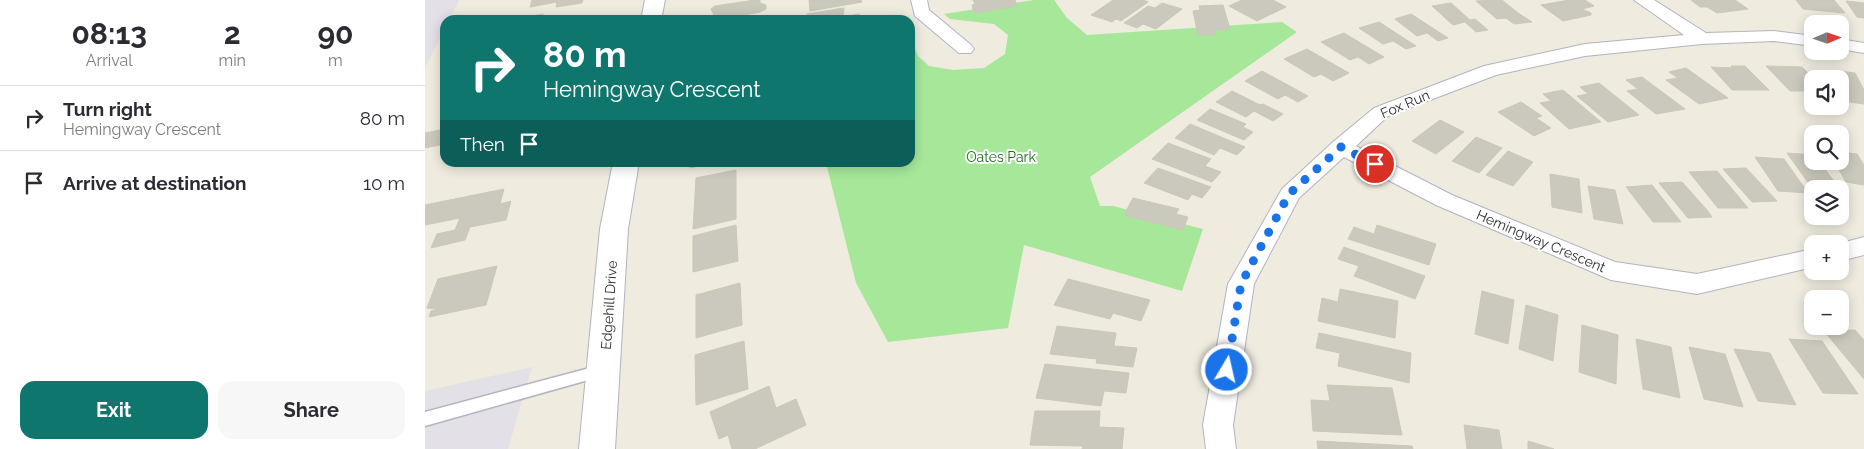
<!DOCTYPE html>
<meta charset="utf-8">
<style>
body{margin:0;font-family:Raleway,sans-serif;background:#f7f7f7;color:#2b2b33;height:100vh;display:flex;flex-direction:column;font-size:19px;white-space:nowrap}
*{box-sizing:border-box;margin:0}
p{font-size:16px;color:#7c7c81}
.icon{flex:none;width:28px;height:28px;fill:none;stroke:currentColor;stroke-width:2;stroke-linecap:round;stroke-linejoin:round}
.map{position:relative;flex:1;overflow:hidden}
.sheet{display:flex;flex-direction:column;background:#fff;width:425px}
.sheet>*{flex:none}
.top-card{position:absolute;left:15px;top:15px;width:475px;height:152px;border-radius:15px;box-shadow:0 2px 12px #0003;background:#0f766e;color:#fff;overflow:hidden}
.needle{width:32px;rotate:88deg}
.tools{position:absolute;left:1379px;top:15px;display:grid;gap:10px}
.tools a{display:grid;place-items:center;width:45px;height:45px;border-radius:10px;background:#fff;box-shadow:0 2px 12px #0003;font-size:25px}
.pin{position:absolute;display:grid;place-items:center;width:42px;height:42px;color:#fff;margin:-21px;border:2px solid #fff;border-radius:50%;box-shadow:0 1px 5px #0007}
.me{position:absolute;width:55px;margin:-28px;rotate:9deg;stroke-linejoin:round;filter:drop-shadow(0 0 4px #0008)}
.turn{display:flex;align-items:center;gap:18px;height:105px;padding:0 20px;font-size:22px}
.turn .icon{width:65px;height:65px;stroke-width:2.5}
.turn b{display:block;font-size:35px;line-height:42px}
.then{display:flex;align-items:center;height:48px;padding:0 20px;background:#0003;gap:10px;font-size:19px}
.eta{display:flex;justify-content:space-evenly;align-items:center;height:85px;text-align:center}
.eta b{font-size:30px;font-weight:700;line-height:35px}
.cta{display:flex;gap:10px;margin-top:auto;padding:10px 20px}
.cta a{flex:1;height:58px;border-radius:15px;background:#0f766e;color:#fff;font-size:20px;font-weight:700;line-height:58px;text-align:center}
.cta a+a{background:#f7f7f7;color:#2b2b33}
ul{padding:0;list-style:none}
li{display:flex;align-items:center;gap:15px;height:65px;padding:0 20px;border-top:1px solid #e1e1e2}
li div{flex:1}
li b{display:block;font-size:19px}
li em{font-style:normal}
main{display:flex;flex:1;min-height:0}
.map>svg:first-child{display:block}
</style>
<main>
<section class="sheet">
<div class="eta">
<div><b>08:13</b><p>Arrival</p></div>
<div><b>2</b><p>min</p></div>
<div><b>90</b><p>m</p></div>
</div>
<ul>
<li><svg class="icon" aria-label="right" viewBox="0 0 24 24"><path d="M7 20v-9h11M14 6l5 5-5 5"/></svg><div><b>Turn right</b><p>Hemingway Crescent</p></div><em>80 m</em></li>
<li><svg class="icon" aria-label="arrive" viewBox="0 0 24 24"><path d="M6 21V4h12l-3 4 3 4H6"/></svg><div><b>Arrive at destination</b></div><em>10 m</em></li>
</ul>
<div class="cta"><a>Exit</a><a>Share</a></div>
</section>
<div class="map">
<svg width="1439" height="449" viewBox="0 0 1439 449">
<rect width="100%" height="100%" fill="#efebdf"/>
<path fill="#e3e0e7" d="M0,0H34L24,20H20V27L0,68Z
M107,367L83,449H0V391Z"/>
<path fill="#a6e79a" d="M609,0H629L642,18L662,35L857,22L872,32L665,177L675,206H688L778,229L757,291L599,245L583,328L463,342L431,283L401,163L485,162V37L493,56L504,66L528,70L559,68L580,54L583,35L569,24L525,19L519,14Z"/>
<path fill="#cbc9bd" stroke="#cbc8b8" d="M107,0H158L157,3L131,7L132,2L105,7Z
M330,0H335V3L341,5V9L335,12L303,18V20H279V17L289,15L286,9L290,6Z
M384,0H436L437,2L385,11Z
M548,0H590L592,6L549,13L547,5L550,4Z
M688,0H719L723,2L696,21L691,19L687,22L666,15Z
M817,0H848L861,7L832,21L804,6Z
M1077,0L1093,13L1107,22L1089,24L1081,18L1072,19L1051,1Z
M1144,0H1160L1169,6L1157,9L1166,13V15L1138,21L1116,5Z
M1266,0H1310L1323,9L1292,13L1282,7H1275Z
M1371,0H1409L1420,13L1378,9Z
M1421,1L1439,3V18L1432,17Z
M737,3L757,9L731,29L718,24L712,28L699,23L723,6L730,8Z
M1026,3L1045,20L1050,19L1063,30L1051,32L1040,22L1028,25L1007,6Z
M798,5L805,29L790,30L791,35H773L768,11L775,10L774,6Z
M419,8L418,17L434,14L435,20H383L382,14Z
M118,14L117,20H83Z
M986,14L1023,38L1013,41L1002,33L992,36L970,19Z
M954,22L991,46L981,49L968,41L958,44L934,28Z
M919,33L959,57L944,64L933,57L925,60L896,42Z
M882,49L924,73L908,81L896,74L889,77L859,59Z
M1306,66H1320L1344,90H1307L1286,67L1308,68Z
M1341,66L1377,67L1389,79L1388,85H1384L1388,91H1365Z
M1261,68L1303,98L1274,104L1241,80L1253,78L1244,72Z
M837,71L883,96L873,102L860,95L853,99L820,81Z
M1415,71L1430,73L1439,90V104L1418,101L1415,95V82L1421,83Z
M1217,77L1260,109L1231,114L1202,91L1213,89L1201,80Z
M1174,83L1214,115L1183,122L1152,96L1163,94L1155,87Z
M1138,90L1176,122L1144,129L1115,103L1126,101L1118,94Z
M807,91L835,105L838,104L858,114L848,121L829,111L821,117L791,102Z
M1096,102L1117,116L1111,118L1126,128L1109,136L1073,112Z
M785,109L821,124L818,127L828,132L819,140L772,120Z
M1015,120L1039,132L1011,154L987,141Z
M765,124L820,147L812,155L795,148L789,155L750,138Z
M20,129V144L0,148V133Z
M1051,137L1077,148L1054,173L1027,161Z
M743,143L786,159L780,166L796,172L787,182L727,159Z
M1083,151L1108,162L1088,186L1061,175Z
M1415,152L1432,154L1439,165V185L1421,182L1409,161H1415Z
M1362,153L1388,155V161H1394L1414,188H1387Z
M1330,157L1359,159L1383,193L1353,191Z
M265,162H292L265,168Z
M733,168L786,187L777,198L767,194L763,200L719,183Z
M1321,168L1352,201L1327,202L1298,169Z
M311,170V219L268,229L271,178Z
M1292,171L1323,208H1293L1264,172Z
M1125,174L1154,179L1157,213L1127,207Z
M1257,182L1282,210L1287,217L1263,218L1234,183Z
M1227,185L1256,222H1228L1201,187Z
M1163,186L1190,190L1198,224L1169,219Z
M79,189L75,204L86,201L81,220L45,227L40,240L6,248L12,234L30,230L35,218L0,225V205Z
M708,198L754,209L751,214L763,217L758,230L699,215Z
M311,225L313,261L268,272V236Z
M952,225L1011,244L1004,265L923,239L929,227L949,234Z
M919,247L1000,276L990,299L929,276L934,266L913,259Z
M72,266L61,305L4,317L6,311L12,309L2,308L13,279Z
M643,279L725,300L716,321L688,313L685,319L629,305Z
M315,283L317,325L271,338V295Z
M915,289L973,301L970,338L893,321L897,298L913,302Z
M1057,291L1089,300L1083,344L1050,334Z
M1101,305L1133,315L1128,361L1094,349Z
M1157,325L1193,335L1191,384L1154,372Z
M632,326L691,333L689,346L712,348L708,367L671,363L672,359L625,354Z
M1430,330L1439,340V379L1399,331Z
M894,333L986,353L984,383L913,366L915,353L891,348Z
M1211,339L1246,347L1255,398L1218,389Z
M1364,339L1397,341L1433,394L1398,393Z
M319,341L323,389L271,405L270,355Z
M1264,347L1300,354L1318,407L1279,399Z
M1309,349L1345,353L1371,405L1333,401Z
M620,364L704,373L701,393L679,391L676,406L611,398Z
M902,385L967,388L977,435L888,431L886,400L905,401Z
M344,386L351,408L371,399L381,425L330,449H307L303,435L294,439L285,412Z
M610,411H675L674,427L699,428L697,449H657L658,446L605,445Z
M1039,425L1074,430L1077,449H1042Z
M892,441L987,446L988,449H893Z
M1103,441L1129,449H1103Z"/>
<g fill="none" stroke-linecap="round" stroke-linejoin="round">
<g stroke="#b3b3c1" stroke-width="3">
<path id="service" d="M176,365L181,367L183,371L181,375L0,426V412Z"/>
</g>
<g stroke="#b3b3c1" stroke-width="2">
<path id="minor" d="M486,0H502L504,10L546,45L549,49L546,53H534L490,16Z
M1209,0H1229L1281,33L1349,31L1388,36V46L1349,41L1277,44L1160,56L1071,75L963,116L931,146L1027,195L1190,262L1272,274L1388,249V267L1272,294L1186,280L1011,205L919,157L874,198L829,284L808,425L811,449H781L778,425L803,284L857,189L908,142L949,108L1059,66L1160,44L1259,35Z
M1415,39L1439,43V53L1415,49Z
M1439,237V255L1415,261V244H1413Z"/>
</g>
<g stroke="#b3b3c1" stroke-width="2">
<path id="tertiary" d="M220,0H240L236,20H216Z
M188,162H214L203,229L190,449H154L175,229Z"/>
</g>
<use href="#service" fill="#fff" fill-rule="evenodd"/>
<use href="#minor" fill="#fff" fill-rule="evenodd"/>
<use href="#tertiary" fill="#fff" fill-rule="evenodd"/>
</g>
<g fill="none" stroke-linecap="round" stroke-linejoin="round">
<path stroke="#1a73e8" stroke-width="9" stroke-dasharray="0 16.2" d="M802,370L816,284L864,194L916,147L950,164"/>
</g>
<g text-anchor="middle" dominant-baseline="central" stroke-width="4" stroke-linejoin="round" paint-order="stroke">
<g font-size="14" fill="#2d2d2d" stroke="#fff">
<text transform="translate(980 104) rotate(-23)">Fox Run</text>
<text transform="translate(1116 241) rotate(23)">Hemingway Crescent</text>
<text transform="translate(184 305) rotate(-86)">Edgehill Drive</text>
</g>
<g font-size="14" fill="#1a6f18" stroke="#fff">
<text x="576" y="157">Oates Park</text>
</g>
</g>
</svg>
<div class="tools">
<a><svg class="needle" viewBox="-14 -14 28 28"><path d="M0-13l5 13h-10z" fill="#e53935"/><path d="M0 13l5-13h-10z" fill="#7c7c81"/></svg></a>
<a><svg class="icon" aria-label="sound" viewBox="0 0 24 24"><path d="M4 9h4l5-4v14l-5-4H4zM17 9q2 3 0 6"/></svg></a>
<a><svg class="icon" aria-label="search" viewBox="0 0 24 24"><circle cx="10" cy="10" r="6"/><path d="M15 15l6 6"/></svg></a>
<a><svg class="icon" aria-label="layers" viewBox="0 0 24 24"><path d="M12 4l9 5-9 5-9-5zM3 14l9 5 9-5"/></svg></a>
<a>+</a>
<a>−</a>
</div>
<div class="pin" style="left:950px;top:164px;background:#d93025"><svg class="icon" aria-label="arrive" viewBox="0 0 24 24"><path d="M6 21V4h12l-3 4 3 4H6"/></svg></div>
<svg class="me" style="left:802px;top:370px" viewBox="-20 -20 40 40"><circle r="17" fill="#1a73e8" stroke="#fff" stroke-width="3"/><path d="M0-11L8 9 0 5-8 9z" fill="#fff"/></svg>
<div class="top-card">
<div class="turn"><svg class="icon" aria-label="right" viewBox="0 0 24 24"><path d="M7 20v-9h11M14 6l5 5-5 5"/></svg><div><b>80 m</b>Hemingway Crescent</div></div>
<div class="then">Then<svg class="icon" aria-label="arrive" viewBox="0 0 24 24"><path d="M6 21V4h12l-3 4 3 4H6"/></svg></div>
</div>
</div>
</main>
